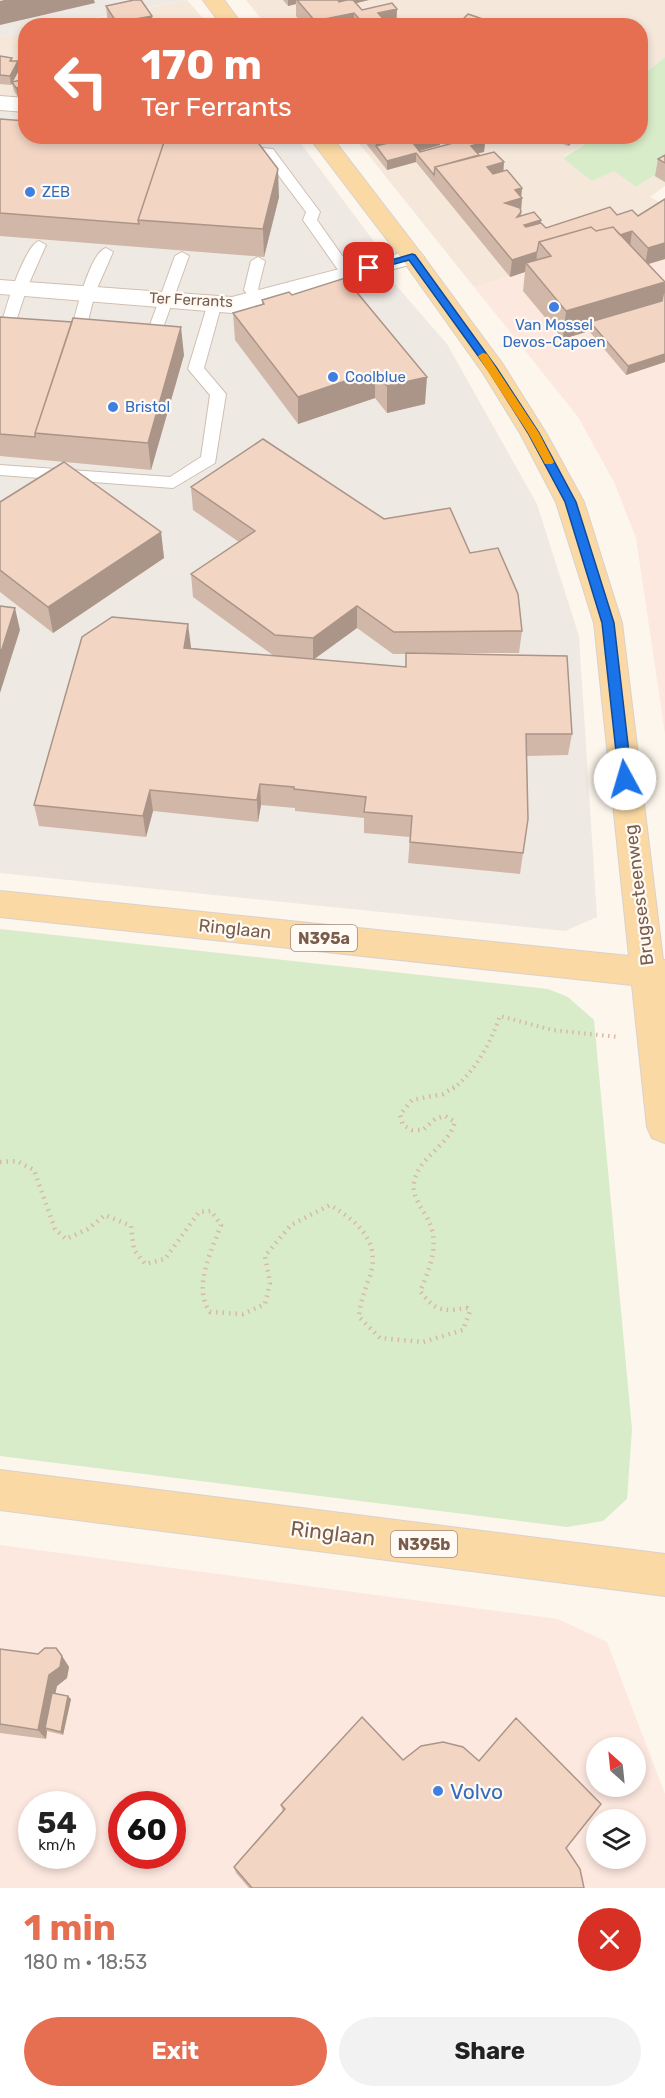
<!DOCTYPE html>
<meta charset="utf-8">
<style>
body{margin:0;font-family:Rubik,sans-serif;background:#f2f2f2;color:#222;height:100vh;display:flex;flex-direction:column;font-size:22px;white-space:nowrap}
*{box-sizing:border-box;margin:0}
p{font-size:20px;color:#767676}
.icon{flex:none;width:33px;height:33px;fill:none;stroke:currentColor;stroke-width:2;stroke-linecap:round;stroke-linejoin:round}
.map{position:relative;height:1888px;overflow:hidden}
.side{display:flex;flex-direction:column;background:#fff;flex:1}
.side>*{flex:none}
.banner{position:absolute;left:18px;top:18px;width:630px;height:126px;border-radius:24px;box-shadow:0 3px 9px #0003;background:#e76f51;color:#fff;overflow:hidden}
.needle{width:39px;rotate:333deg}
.fabs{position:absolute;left:586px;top:1737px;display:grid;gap:12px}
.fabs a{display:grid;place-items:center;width:60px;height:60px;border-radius:50%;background:#fff;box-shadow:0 3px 9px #0003;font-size:30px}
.speed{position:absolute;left:18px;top:1791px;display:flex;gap:12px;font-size:30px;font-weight:700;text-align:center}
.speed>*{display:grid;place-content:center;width:78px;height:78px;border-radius:50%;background:#fff;box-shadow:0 3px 9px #0003;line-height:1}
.speed small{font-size:15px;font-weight:400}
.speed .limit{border:9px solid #d22;background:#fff;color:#111}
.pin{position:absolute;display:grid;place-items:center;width:51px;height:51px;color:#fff;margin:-26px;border-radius:12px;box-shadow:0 3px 9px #0006}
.me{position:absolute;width:66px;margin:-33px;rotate:354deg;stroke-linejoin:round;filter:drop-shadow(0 0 4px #0008)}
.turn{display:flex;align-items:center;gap:21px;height:126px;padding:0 24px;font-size:27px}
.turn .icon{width:78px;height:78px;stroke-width:2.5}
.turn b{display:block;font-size:42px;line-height:51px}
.round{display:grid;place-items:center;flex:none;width:63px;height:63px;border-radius:32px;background:#f2f2f2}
.overview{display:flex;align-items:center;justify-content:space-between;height:102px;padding:0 24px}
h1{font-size:36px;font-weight:700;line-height:45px;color:#e76f51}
.cta{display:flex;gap:12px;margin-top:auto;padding:12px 24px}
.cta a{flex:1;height:69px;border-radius:36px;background:#e76f51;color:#fff;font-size:24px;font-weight:700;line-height:69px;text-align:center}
.cta a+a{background:#f2f2f2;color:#222}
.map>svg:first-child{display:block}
</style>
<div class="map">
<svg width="665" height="1888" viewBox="0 0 665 1888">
<rect width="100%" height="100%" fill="#fdf6ec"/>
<path fill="#f5e8da" d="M187,0L209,25L59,26Z
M246,0H665V57L641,76L640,26L266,25Z
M25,32V100L0,97V37Z
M354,137H596L563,157L614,171L636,187L653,176L665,183V186L650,197L665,205L587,254L474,287Z"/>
<path fill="#fde8e0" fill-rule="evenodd" d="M588,254L665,259V734L636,538L614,482L578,417L474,287Z
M0,1545L558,1619L607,1642L665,1794V1888H0ZM597,1748H636V1786H597ZM32,1804H82V1856H32ZM122,1804H172V1856H122ZM597,1820H636V1858H597Z"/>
<path fill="#efe9e4" d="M0,0H187L59,25L26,26L25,32L0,37Z
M0,97L25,100L26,136L296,137L384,255L233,297L0,280Z
M373,278L394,283L447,344L537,504L579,636L597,917L565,931L0,873V295L208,312L245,311Z"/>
<path fill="#d8ecc9" d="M665,57V183L653,176L636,187L614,171L592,181L563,158L596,137L640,136L641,76Z
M0,929L548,989L568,997L594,1020L632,1429L627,1499L603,1521L567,1527L0,1456Z"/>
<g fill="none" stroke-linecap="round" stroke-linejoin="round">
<g stroke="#d1beb0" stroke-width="2">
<path id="service" d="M238,146L273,149L320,212L317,220L355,274L353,277H343L303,220L306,212L264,156L233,153L231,150L233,147Z
M39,241L46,245L27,288L12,333L10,336H0C0,320 25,244 39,241Z
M106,248L113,252L95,293L83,341L81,344H71L69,341C73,323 89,252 106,248Z
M182,252L189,256L156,347L149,352L144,350L142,347L175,256Z
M258,257L265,261L258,289L265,298L258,302L253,301L244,290L251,261Z
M215,299L222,303L204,368L226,394L215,463L173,488L0,475V465L170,477L201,457L210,395L188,369L208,303Z"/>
</g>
<g stroke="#d1beb0" stroke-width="2">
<path id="minor" d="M0,96L26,98V112L0,110Z
M412,250L420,252L424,257L420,262L232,313L0,294V280L232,297Z"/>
</g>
<g stroke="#dad1cd" stroke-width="2">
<path id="primary" d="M203,0H224L243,26H222Z
M308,136H331L420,252L502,363L546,433L584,502L622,623L663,960H665V1143L652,1138L647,1127L632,985L0,917V891L629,956L594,623L556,502L520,433L483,373L404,262Z
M0,1470L665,1554V1596L0,1510Z"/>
</g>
<path stroke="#d9b8a5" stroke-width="4" stroke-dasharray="1.5 4.5" stroke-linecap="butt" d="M453,1089C476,1070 490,1044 500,1016L552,1030L618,1037"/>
<path stroke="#d9b8a5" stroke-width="4.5" stroke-dasharray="1.5 5" stroke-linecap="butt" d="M0,1162L17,1161L34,1170L55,1229L66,1239L88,1229L105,1215L131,1226L134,1250L145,1264L165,1259L199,1212L211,1211L221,1225C212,1250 192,1288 210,1312L243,1314L265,1304L270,1283L265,1256L291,1225L330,1205C357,1221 381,1241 370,1276C365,1290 360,1302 359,1317L380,1338L423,1342L463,1330L470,1311L467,1308C442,1312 435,1311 420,1291C429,1271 439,1246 430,1224C425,1211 411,1198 414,1182C419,1156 448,1147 455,1122L445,1116L435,1119L423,1130H412L403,1125L400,1115L412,1100L443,1094L454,1087"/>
<use href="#service" fill="#fff" fill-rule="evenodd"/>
<use href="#minor" fill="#fff" fill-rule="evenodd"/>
<use href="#primary" fill="#fbd9a5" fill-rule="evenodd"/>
</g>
<path fill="#d1b7a8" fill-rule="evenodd" d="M283,0H369L356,3L362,10L397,9L396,26H304L296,16V4L288,6Z
M106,6L152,16L153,26H103L108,24Z
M0,56L12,58V61H18L19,70L13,82L26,79V95H25L18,97L14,91L12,83L11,85L0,84Z
M26,57V75L20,67L19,58Z
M0,119L279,197L264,257L0,236Z
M360,136H441L440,145L419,151L420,152L485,142L484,152L477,153L503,171L522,188L521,196L522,198L521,216L541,220V223L546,228L617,215L665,259L648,264L665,282V362L626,375L589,331L563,339L523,291L525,272L510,277L416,162L387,170Z
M551,136H581L568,146L551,139Z
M665,155V182L655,176L658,159Z
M292,295L425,404L387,413L375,398L298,424L235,340L233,313L262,305V300Z
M0,317L184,355L151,470L0,456Z
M191,487L384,519L470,553L522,631L519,653H452L572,734L568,755L527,756L528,819L520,874L408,863L410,837L364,833V818L295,811V808L261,805L258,822L153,811L146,837L39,826L34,805L191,647L190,648L274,656L193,597L191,574L239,542L193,510ZM357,628L393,654H406L405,667L314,659Z
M0,502L161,532L164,558L53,633L0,592Z
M0,1649L38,1654L62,1656L69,1667L67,1678L57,1686L55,1693L71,1699L63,1735L47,1731L46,1739L0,1733Z
M403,1760L566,1848L584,1888H249L236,1873L234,1867L283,1812L281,1805Z"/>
<path fill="#aa9588" d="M4,0H94L95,3L0,25V1Z
M288,0H296V4L288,6Z
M336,0H369L340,7Z
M397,9L396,26H373L378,13Z
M354,13V26H315V21Z
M152,16L153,26H130V20Z
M18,61L19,70L11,85L10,76Z
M24,86L25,95L18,97L16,88Z
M383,136H441L440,145L413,153L376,146V138Z
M570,136H581L568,146L569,137Z
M485,142L484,152L470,155L471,146Z
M416,153V162L387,170V161Z
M504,162L503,179L486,184L487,167Z
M278,169L279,197L264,257L263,229Z
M522,188L521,198H522L519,230L505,203L515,190Z
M541,220L539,237L522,242L524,225Z
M632,231L630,248L594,242Z
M665,243V259L645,265L648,248Z
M537,252L536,269L526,263L525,272L510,277L512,260Z
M665,282L660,310L590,322L589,331L563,339L566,311Z
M181,327L184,355L151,470L148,443Z
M665,354V362L626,375L628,366Z
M375,371V398L298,424V397Z
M427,377L425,404L387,413V386Z
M161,532L164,558L53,633L48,607Z
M357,606V628L313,660V638Z
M15,608L20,630L0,693V649Z
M188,624L191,647L186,670L184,648Z
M260,784L261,805L258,822L257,800Z
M150,790L153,811L146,837L143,816Z
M62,1656L69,1667L67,1678L57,1686L48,1729L45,1728L47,1731L46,1739L38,1730L49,1675Z
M68,1696L71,1699L63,1735L61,1732Z"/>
<path fill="#f3d5c3" stroke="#aa9588" stroke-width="1.5" d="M134,0H141L152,16L130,20L133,26H103L117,23L106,6Z
M297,0H338L339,2L347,0H353L362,10L392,3L397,9L378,13L386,22L373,26H348L362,22L354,13L315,21Z
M468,14L503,26H456Z
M0,56L12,58L10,61H18L10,76L0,75Z
M26,57V68L19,58Z
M26,79V88L24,86L16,88L12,82Z
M0,119L26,121V136H166L138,220L139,224L0,213Z
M166,136H253L278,169L263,229L138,220Z
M415,136H439L413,143L420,152L479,136H480L485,142L471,146L479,155L435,167L434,175L416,153L387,161L376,146Z
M494,152L504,162L487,167L493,174L507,170L522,188L515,190L522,198L505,203L520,208L521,212L517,217L534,212L541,220L524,225L526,227L541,223L546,228L610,207L617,215L632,210L638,216L665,199V243L648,248L632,231L620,235L613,227L596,231L591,227L539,242L537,252L512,260L435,167Z
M665,155V163L658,159Z
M591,227L596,231L613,227L665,282L566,311L526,263L551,256L539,242Z
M345,278L427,377L387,386L375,371L298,397L233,313L264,304L262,300L289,292L292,295Z
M665,284V354L628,366L590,322L662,301Z
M0,317L72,322L35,433V437L0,434Z
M73,318L181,327L148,443L35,433Z
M263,439L384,519L450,508L470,553L498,548L518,594L522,631L394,632L357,606L313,638L275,635L191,574L255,531L191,487Z
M64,462L161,532L48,607L0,570V502Z
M0,606L15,608L1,652L0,649Z
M112,617L188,624L184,648L406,667V653L567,656L572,734H526L528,819L523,853L410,842L412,816L364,812L366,797L294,789V787L260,784L257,800L150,790L143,816L34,805L82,637Z
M45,1648H56L62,1656L60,1667L49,1675L38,1730L0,1724V1649L38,1654Z
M52,1693L68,1696L61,1732L45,1728Z
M362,1717L403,1760L421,1746L443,1742L463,1747L479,1761L516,1718L601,1804L566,1848L580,1869L584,1888H252L234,1867L285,1809L281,1805Z"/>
<path fill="#1a73e8" stroke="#114b97" stroke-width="1.5" d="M412,254L415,255L496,367L539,433L576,502L614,623L632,779L630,782H621L619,779L602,623L565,502L528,433L489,371L409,260L369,271L364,268Z"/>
<path fill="#f59e0b" d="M483,353L487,354L539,433L554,462L552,464H545L528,433L478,356Z"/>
<g fill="#3f7fe0" stroke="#fffaf3" stroke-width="2">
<circle cx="30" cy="192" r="6"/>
<circle cx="554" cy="307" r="6"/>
<circle cx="333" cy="377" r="6"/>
<circle cx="113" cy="407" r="6"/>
<circle cx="438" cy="1791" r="6"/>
</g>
<g text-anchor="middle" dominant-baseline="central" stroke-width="4.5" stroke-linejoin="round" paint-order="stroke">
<g font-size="15" fill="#366cbe" stroke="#fffaf3" text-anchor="start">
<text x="42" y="192">ZEB</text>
<text x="554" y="325" text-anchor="middle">Van Mossel<tspan x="554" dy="17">Devos-Capoen</tspan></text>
<text x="345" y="377">Coolblue</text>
<text x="125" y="407">Bristol</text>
</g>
<g font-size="15" fill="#7a5c4d" stroke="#fffaf3">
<text transform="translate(191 300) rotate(3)">Ter Ferrants</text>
</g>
<g fill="#fffaf3" stroke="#a28b7f" stroke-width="1.5">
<rect x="291" y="925" width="66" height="26" rx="4.5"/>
<rect x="391" y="1531" width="66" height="26" rx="4.5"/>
</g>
<g font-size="16" font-weight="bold" fill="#7a5c4d">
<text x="324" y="938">N395a</text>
<text x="424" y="1544">N395b</text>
</g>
<g font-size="18" fill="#7a5c4d" stroke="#fffaf3">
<text transform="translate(639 895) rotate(-97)">Brugsesteenweg</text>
<text transform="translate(235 929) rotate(6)">Ringlaan</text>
</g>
<g font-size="21" fill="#7a5c4d" stroke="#fffaf3">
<text transform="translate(333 1533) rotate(7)">Ringlaan</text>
</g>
<g font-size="21" fill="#366cbe" stroke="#fffaf3" text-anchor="start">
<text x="450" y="1791">Volvo</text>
</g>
</g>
</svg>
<div class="fabs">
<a><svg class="needle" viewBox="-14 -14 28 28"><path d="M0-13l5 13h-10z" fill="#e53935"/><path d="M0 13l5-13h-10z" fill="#767676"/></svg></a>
<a><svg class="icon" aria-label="layers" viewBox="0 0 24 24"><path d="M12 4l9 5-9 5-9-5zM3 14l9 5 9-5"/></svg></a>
</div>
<div class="speed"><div>54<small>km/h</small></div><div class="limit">60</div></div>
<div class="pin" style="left:369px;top:268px;background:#d93025"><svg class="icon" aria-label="arrive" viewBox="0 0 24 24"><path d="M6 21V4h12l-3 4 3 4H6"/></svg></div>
<svg class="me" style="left:625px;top:779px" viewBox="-20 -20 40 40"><circle r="19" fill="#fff"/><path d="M0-13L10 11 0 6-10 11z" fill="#1a73e8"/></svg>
<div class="banner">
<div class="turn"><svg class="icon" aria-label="left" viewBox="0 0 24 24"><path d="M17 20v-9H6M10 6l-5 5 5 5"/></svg><div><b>170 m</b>Ter Ferrants</div></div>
</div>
</div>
<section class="side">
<div class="overview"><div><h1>1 min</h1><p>180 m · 18:53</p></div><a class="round" style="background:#d93025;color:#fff"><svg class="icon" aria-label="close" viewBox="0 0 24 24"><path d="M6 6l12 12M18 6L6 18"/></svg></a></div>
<div class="cta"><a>Exit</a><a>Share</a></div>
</section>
